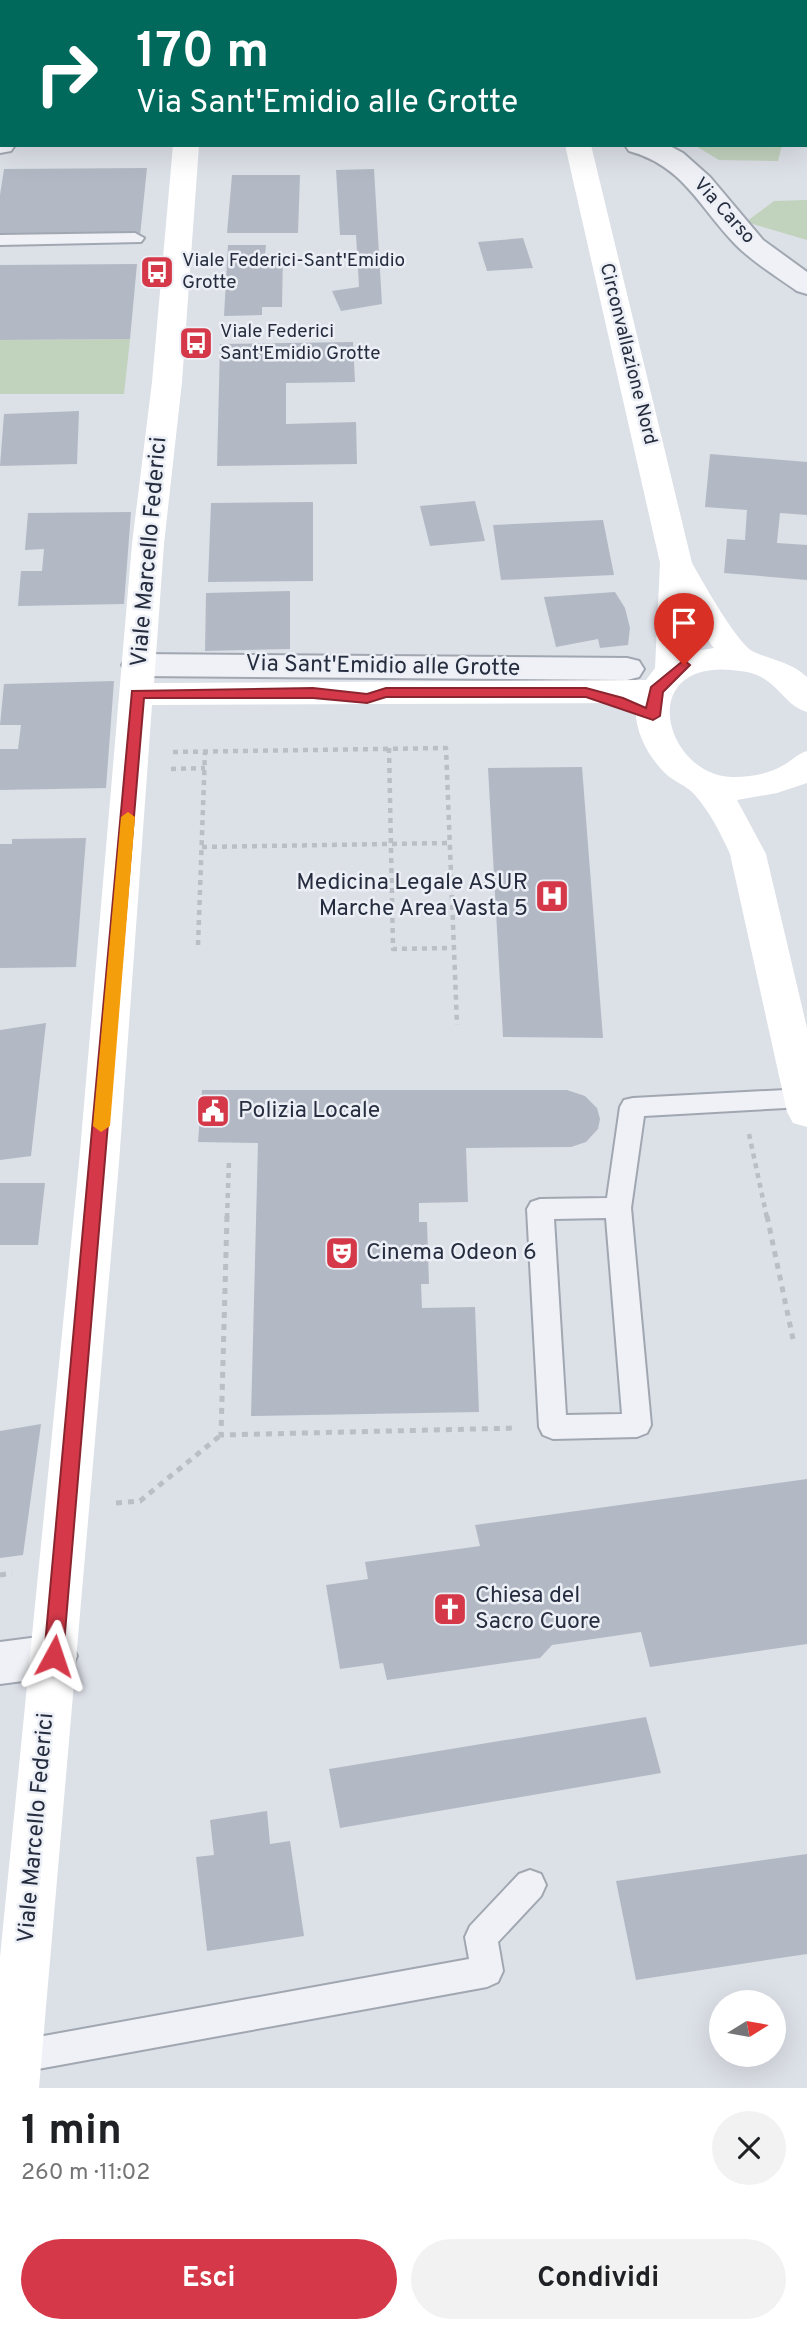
<!DOCTYPE html>
<html lang="it">
<meta charset="utf-8">
<style>
body{margin:0;font-family:Overpass,sans-serif;background:#f2f2f2;color:#202124;height:100vh;display:flex;flex-direction:column;font-size:26px;white-space:nowrap}
*{box-sizing:border-box;margin:0}
p{font-size:23px;color:#757577}
.icon{flex:none;width:38px;height:38px;fill:none;stroke:currentColor;stroke-width:2;stroke-linecap:round;stroke-linejoin:round}
.map{position:relative;height:2088px;overflow:hidden}
.details{display:flex;flex-direction:column;background:#fff;flex:1}
.details>*{flex:none}
.guide{position:absolute;left:0px;top:0px;width:808px;height:147px;box-shadow:0 7px 28px #0002;background:#00695c;color:#fff;overflow:hidden}
.needle{width:46px;rotate:79deg}
.fabs{position:absolute;left:709px;top:1990px;display:grid;gap:14px}
.fabs a{display:grid;place-items:center;width:77px;height:77px;border-radius:50%;background:#fff;box-shadow:0 7px 28px #0002;font-size:35px}
.pin{position:absolute;display:grid;place-items:center;width:60px;height:60px;color:#fff;margin:-72px -30px;border-radius:50% 50% 50% 0;rotate:-45deg;box-shadow:0 0 7px #0007}
.pin .icon{rotate:45deg}
.me{position:absolute;width:77px;margin:-38px;rotate:5deg;stroke-linejoin:round;filter:drop-shadow(0 0 5px #0008)}
.turn{display:flex;align-items:center;gap:24px;height:147px;padding:0 21px;font-size:32px}
.turn .icon{width:91px;height:91px;stroke-width:2.5}
.turn b{display:block;font-size:49px;line-height:60px}
.round{display:grid;place-items:center;flex:none;width:74px;height:74px;border-radius:37px;background:#f2f2f2}
.headline{display:flex;align-items:center;justify-content:space-between;height:119px;padding:0 21px}
h1{font-size:42px;font-weight:700;line-height:52px}
.action{display:flex;gap:14px;margin-top:auto;padding:14px 21px}
.action a{flex:1;height:80px;border-radius:42px;background:#d53949;color:#fff;font-size:28px;font-weight:700;line-height:80px;text-align:center}
.action a+a{background:#f2f2f2;color:#202124}
.map>svg:first-child{display:block}
</style>
<div class="map">
<svg width="807" height="2088" viewBox="0 0 807 2088">
<rect width="100%" height="100%" fill="#dce0e7"/>
<path fill="#c1d2bd" d="M694,145H782L778,161L719,160Z
M807,200V240L746,222L774,201Z
M130,339L124,394H0V340Z"/>
<path fill="#b3b9c4" d="M147,168L140,236L0,237V195L4,169Z
M374,169L382,304L341,311L332,291L359,287L356,235H340L336,170Z
M232,175H300L298,233H227Z
M523,238L533,268L487,271L478,242Z
M228,245H266L265,254H283L282,307H262V315L224,316Z
M137,264L130,339L0,340V265Z
M353,342L355,382L286,383V424L356,422L357,464L217,466L220,344Z
M79,411L77,464L0,466L4,414Z
M710,454L807,462V515L780,513L777,543L807,545V580L724,573L727,539L745,540L747,510L705,507Z
M475,501L485,541L430,546L420,506Z
M313,502V581L208,582L211,503Z
M131,512L124,604L18,606L21,571H42L44,549L25,550L28,513Z
M603,520L614,575L501,580L493,525Z
M290,591V649L205,651L206,593Z
M615,592L625,608L630,628L628,645L600,648L598,639L556,647L544,597Z
M114,681L106,788L0,790V749H18L21,725H0L4,684Z
M582,767L603,1038L503,1037L488,768Z
M86,838L76,967L0,968V844H12V839Z
M46,1023L31,1156L0,1160V1030Z
M202,1090H567L585,1096L597,1108L600,1119L598,1129L586,1142L571,1147L466,1148L468,1202L419,1203V1222H427L429,1284H421L422,1308L475,1307L479,1412L251,1416L258,1143L198,1142Z
M0,1183H45L38,1245H0Z
M41,1424L23,1555L0,1558V1431Z
M807,1479V1644L650,1667L641,1632L552,1645L540,1658L387,1680L383,1663L340,1669L326,1585L368,1579L365,1562L480,1546L475,1525Z
M646,1717L661,1773L340,1828L329,1769Z
M267,1811L270,1844L290,1841L304,1936L207,1951L196,1857L214,1855L210,1820Z
M807,1854V1954L636,1980L616,1881Z"/>
<g fill="none" stroke-linecap="round" stroke-linejoin="round">
<g stroke="#a1a7b1" stroke-width="4">
<path id="lane" d="M0,68H2V78H0Z
M135,233L144,238L141,242L0,245V235Z
M804,1089L807,1090V1106L804,1107L644,1116L631,1208L651,1425L647,1433L637,1437L553,1439L543,1435L539,1427L527,1209L531,1202L540,1199L607,1198L620,1107L624,1100L633,1098ZM606,1218L622,1414L566,1415L554,1219Z
M530,1870L541,1874L546,1885L541,1896L498,1942L503,1971L498,1982L487,1987L16,2073L4,2069L0,2058L4,2045L16,2041L469,1959L465,1937L470,1926L519,1874Z"/>
</g>
<g stroke="#a1a7b1" stroke-width="4">
<path id="street" d="M0,5H2V21H0Z
M0,137L2,145H15L11,151L0,153Z
M625,145H668L683,153L710,177L763,240L807,272V294L797,291C776,276 754,263 736,245C699,207 684,166 629,151Z
M139,654L627,658L639,661L644,669L639,677L627,680L139,676L127,673L122,665L127,657Z
M54,1635L70,1641L77,1656L70,1671L54,1677L0,1684V1642Z"/>
</g>
<path stroke="#babec6" stroke-width="4.5" stroke-dasharray="5 5" stroke-linecap="butt" d="M389,748L393,949L454,948
M173,752L446,748L457,1025
M171,769L205,768
M202,847L450,843
M198,945L205,752
M749,1134L767,1218
M227,1218L229,1160"/>
<path stroke="#babec6" stroke-width="5" stroke-dasharray="6 6" stroke-linecap="butt" d="M227,1216L221,1435L516,1428
M767,1216L793,1339
M116,1503L140,1501L221,1435
M0,1575L12,1573"/>
<use href="#lane" fill="#eff1f6" fill-rule="evenodd"/>
<use href="#street" fill="#eff1f6" fill-rule="evenodd"/>
<path fill="#fff" fill-rule="evenodd" d="M188,0H212L187,2Z
M523,0H547L548,2H522Z
M173,145H199L182,382L164,544L154,683L646,680L655,668L660,563L565,145H591L692,563C703,582 737,644 754,652C774,661 789,661 807,677V712C784,706 777,678 747,672C636,651 660,765 723,776C739,779 766,775 780,767C791,762 795,755 807,751V783L777,793L737,800L766,854L807,1028V1127L793,1123L787,1112L730,854C720,832 710,812 694,794C687,786 675,782 667,775C648,757 633,730 636,703L152,705L119,1163L39,2088H0V1957L79,1163L132,544L152,382ZM691,618L714,648L689,652Z"/>
</g>
<path fill="#d53949" stroke="#8a252f" stroke-width="2" d="M684,660L690,665L663,692L660,716L653,720L586,697H386L367,703L313,698H144L63,1656L61,1662L54,1664L47,1662L44,1656L132,691L313,688L367,694L386,688H586L623,698L646,708L651,687Z"/>
<path fill="#f59e0b" d="M128,812L135,817L110,1126L101,1132L93,1126L121,817Z"/>
<defs>
<g id="bus-square" transform="scale(1.75)"><rect x="-9" y="-9" width="18" height="18" rx="4" fill="#d53949" stroke="#eceff5"/><path d="M-5-6H5V4H4V6H2V4H-2V6H-4V4H-5ZM-3.5-4V0h7V-4ZM-3.5 1.2v1.5H-2V1.2ZM2 1.2v1.5H3.5V1.2Z" fill="#fff"/></g>
<g id="hospital-square" transform="scale(1.75)"><rect x="-9" y="-9" width="18" height="18" rx="4" fill="#d53949" stroke="#eceff5"/><path d="M-5-5h3v3.5h4V-5h3V5h-3V1.5h-4V5h-3Z" fill="#fff"/></g>
<g id="civic-square" transform="scale(1.75)"><rect x="-9" y="-9" width="18" height="18" rx="4" fill="#d53949" stroke="#eceff5"/><path d="M-.6-6.5H3V-4.5H.6V-3L4-1V1h2V6H-6V1h2V-1L-.6-3ZM-1.2 2.5V6h2.4V2.5Z" fill="#fff"/></g>
<g id="theatre-square" transform="scale(1.75)"><rect x="-9" y="-9" width="18" height="18" rx="4" fill="#d53949" stroke="#eceff5"/><path d="M-5-5.5Q0-4 5-5.5V0Q5 5 0 6Q-5 5-5 0ZM-3.3-2.5H-1v1.5H-3.3ZM1-2.5H3.3v1.5H1ZM-2.8 1Q0 5.5 2.8 1Z" fill="#fff"/></g>
<g id="church-square" transform="scale(1.75)"><rect x="-9" y="-9" width="18" height="18" rx="4" fill="#d53949" stroke="#eceff5"/><path d="M-1.2-6h2.4v3.5h3.3v2.4h-3.3V6h-2.4V-.1h-3.3v-2.4h3.3Z" fill="#fff"/></g>
</defs>
<g fill-rule="evenodd">
<use href="#bus-square" x="157" y="272"/>
<use href="#bus-square" x="196" y="343"/>
<use href="#hospital-square" x="552" y="896"/>
<use href="#civic-square" x="213" y="1111"/>
<use href="#theatre-square" x="342" y="1253"/>
<use href="#church-square" x="450" y="1609"/>
</g>
<g text-anchor="middle" dominant-baseline="central" stroke-width="5" stroke-linejoin="round" paint-order="stroke">
<g font-size="19" fill="#252d3f" stroke="#eceff5">
<text transform="translate(724 211) rotate(48)">Via Carso</text>
<text transform="translate(628 354) rotate(76)">Circonvallazione Nord</text>
</g>
<g font-size="19" fill="#252d3f" stroke="#eceff5" text-anchor="start">
<text x="182" y="261">Viale Federici-Sant'Emidio<tspan x="182" dy="22">Grotte</tspan></text>
<text x="220" y="332">Viale Federici<tspan x="220" dy="22">Sant'Emidio Grotte</tspan></text>
</g>
<g font-size="23" fill="#252d3f" stroke="#eceff5">
<text transform="translate(150 552) rotate(-85)">Viale Marcello Federici</text>
<text transform="translate(383 667) rotate(1)">Via Sant'Emidio alle Grotte</text>
<text transform="translate(37 1828) rotate(-85)">Viale Marcello Federici</text>
</g>
<g font-size="23" fill="#252d3f" stroke="#eceff5" text-anchor="start">
<text x="528" y="883" text-anchor="end">Medicina Legale ASUR<tspan x="528" dy="26">Marche Area Vasta 5</tspan></text>
<text x="238" y="1111">Polizia Locale</text>
<text x="366" y="1253">Cinema Odeon 6</text>
<text x="475" y="1596">Chiesa del<tspan x="475" dy="26">Sacro Cuore</tspan></text>
</g>
</g>
</svg>
<div class="fabs">
<a><svg class="needle" viewBox="-14 -14 28 28"><path d="M0-13l5 13h-10z" fill="#e53935"/><path d="M0 13l5-13h-10z" fill="#757577"/></svg></a>
</div>
<div class="pin" style="left:684px;top:665px;background:#d93025"><svg class="icon" aria-label="arrive" viewBox="0 0 24 24"><path d="M6 21V4h12l-3 4 3 4H6"/></svg></div>
<svg class="me" style="left:54px;top:1656px" viewBox="-20 -20 40 40"><path d="M0-17L14 15 0 8-14 15z" fill="#d53949" stroke="#fff" stroke-width="4"/></svg>
<div class="guide">
<div class="turn"><svg class="icon" aria-label="right" viewBox="0 0 24 24"><path d="M7 20v-9h11M14 6l5 5-5 5"/></svg><div><b>170 m</b>Via Sant'Emidio alle Grotte</div></div>
</div>
</div>
<section class="details">
<div class="headline"><div><h1>1 min</h1><p>260 m · 11:02</p></div><a class="round"><svg class="icon" aria-label="close" viewBox="0 0 24 24"><path d="M6 6l12 12M18 6L6 18"/></svg></a></div>
<div class="action"><a>Esci</a><a>Condividi</a></div>
</section>
